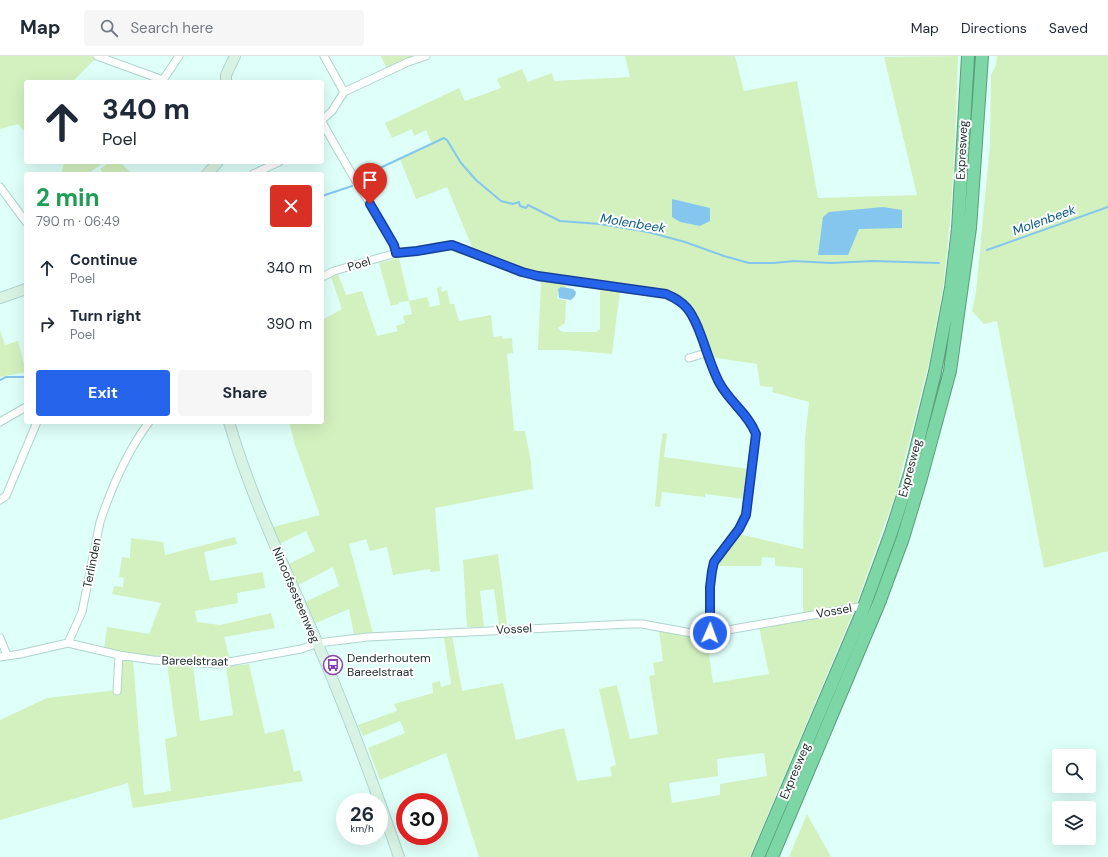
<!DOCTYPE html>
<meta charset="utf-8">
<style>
body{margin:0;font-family:"DM Sans",sans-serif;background:#f6f6f7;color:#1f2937;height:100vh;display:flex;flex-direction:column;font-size:15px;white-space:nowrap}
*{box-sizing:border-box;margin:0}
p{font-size:13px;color:#747a83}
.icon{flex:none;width:22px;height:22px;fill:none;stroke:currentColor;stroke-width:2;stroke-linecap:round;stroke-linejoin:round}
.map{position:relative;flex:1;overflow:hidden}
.details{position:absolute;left:24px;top:116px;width:300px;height:252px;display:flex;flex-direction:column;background:#fff;border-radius:4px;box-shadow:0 4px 16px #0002}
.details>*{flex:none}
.guide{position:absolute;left:24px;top:24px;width:300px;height:84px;border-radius:4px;box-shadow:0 4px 16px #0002;background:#fff;color:#1f2937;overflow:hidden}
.fabs{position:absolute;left:1052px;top:693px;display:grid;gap:8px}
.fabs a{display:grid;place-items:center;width:44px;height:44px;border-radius:4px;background:#fff;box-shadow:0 4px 16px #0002;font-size:20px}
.speed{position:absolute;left:336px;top:737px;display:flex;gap:8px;font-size:20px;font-weight:700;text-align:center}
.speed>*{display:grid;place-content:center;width:52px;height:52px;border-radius:50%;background:#fff;box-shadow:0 4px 16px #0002;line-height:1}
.speed small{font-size:10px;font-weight:400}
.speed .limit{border:6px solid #d22;background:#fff;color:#111}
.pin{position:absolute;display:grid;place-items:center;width:34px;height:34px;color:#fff;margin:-41px -17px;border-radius:50% 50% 50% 0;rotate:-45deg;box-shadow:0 0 4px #0007}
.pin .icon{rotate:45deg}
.me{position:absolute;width:44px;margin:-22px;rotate:2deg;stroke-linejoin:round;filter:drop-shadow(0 0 3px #0008)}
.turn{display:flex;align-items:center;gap:14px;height:84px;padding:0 12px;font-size:18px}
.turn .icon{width:52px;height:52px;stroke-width:2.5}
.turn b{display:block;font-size:28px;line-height:34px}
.round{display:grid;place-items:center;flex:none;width:42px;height:42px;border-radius:4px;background:#f6f6f7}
.summary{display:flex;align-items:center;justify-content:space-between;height:68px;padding:0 12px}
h1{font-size:24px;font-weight:700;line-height:30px;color:#1e9e55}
.cta{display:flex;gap:8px;margin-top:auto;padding:8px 12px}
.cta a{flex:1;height:46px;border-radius:4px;background:#2563eb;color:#fff;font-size:16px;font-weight:700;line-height:46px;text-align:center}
.cta a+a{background:#f6f6f7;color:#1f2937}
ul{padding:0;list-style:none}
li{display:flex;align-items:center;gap:12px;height:56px;padding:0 12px}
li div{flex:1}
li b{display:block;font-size:15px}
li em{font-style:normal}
header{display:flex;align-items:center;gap:24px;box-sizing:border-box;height:56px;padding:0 20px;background:#fff;border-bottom:1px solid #e0e1e3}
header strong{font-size:19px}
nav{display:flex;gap:22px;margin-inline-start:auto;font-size:14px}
.search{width:280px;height:36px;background:#f6f6f7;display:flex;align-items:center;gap:10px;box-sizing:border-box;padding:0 14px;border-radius:4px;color:#747a83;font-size:15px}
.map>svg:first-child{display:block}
</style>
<header>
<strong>Map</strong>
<div class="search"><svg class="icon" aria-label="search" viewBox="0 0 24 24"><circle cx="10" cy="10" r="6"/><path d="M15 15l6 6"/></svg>Search here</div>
<nav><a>Map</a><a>Directions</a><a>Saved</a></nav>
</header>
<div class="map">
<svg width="1108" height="801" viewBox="0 0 1108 801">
<rect width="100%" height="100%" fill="#dffff9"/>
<path fill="#d2f1bf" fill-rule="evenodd" d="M0,0H90L96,2L72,26H26V77L18,68L0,73Z
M381,0H416L387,13Z
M625,0H735L744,35L797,25L818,142L917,139L884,1L958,0L955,84L951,154L944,226L929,307L896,437L857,546L855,548L803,558V512L775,510V502L762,501L761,510H718L725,496L739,478L803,493L805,382L809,346L772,336L773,331L760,330L757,308L711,301C702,278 697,250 673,237L531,216L473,193L447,131L416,143L400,103L432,88L426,74L414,80L412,73L392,82L385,67L459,32L465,45L501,32L497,23L522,13L528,26L552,17L554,25L630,21Z
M997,0H1108V495L1044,512L997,265L984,268L972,255L976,236L990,89L991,19L996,9Z
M64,106H104L88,118H60L62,116Z
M110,106H120L132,118H104L100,113Z
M399,202L409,245L427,241L430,251L440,249L437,232L441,231L442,236L447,234L450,248H454L459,265L491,259L493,281L502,280L503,283L512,282L513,297L507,298L514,375H525L531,406L533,433L435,452L440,515L430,516V513L393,519L387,491L370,495L366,483L349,488L373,577L354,579L349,553L316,567L305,546L339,530L333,511L298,529L289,508L315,495L306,475L279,488L273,471L320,459L295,389L289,366H322V264L342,253L331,221L338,218L346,239L362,235L377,280L398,275L396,270L405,267L403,260L412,258L409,245L398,246L399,248L391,250L379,207Z
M541,225L566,229V235L558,234L557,243L566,244L565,267L558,272L560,275L564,276H596L600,273V233L620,235L612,298L565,294H538Z
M0,274L5,289L18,285L26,316L0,321Z
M663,377L667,378L664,401L749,413L745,443L705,438V441L662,436L660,451L655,450L660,394Z
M235,481L237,488L204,496L210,525L263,516L265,532L237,537L238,547L195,555L197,566L220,569L271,557L275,572L224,581L230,604C187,606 146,600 104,593L107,571L149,578L161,547L112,538L114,530L123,531L124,522L119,521L122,501L130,502L131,482L163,486L165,499Z
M498,498L507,569L499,570L494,533L480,535L484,571H467L463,504Z
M850,555L852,559L750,801H479L446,697L380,724L368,692L405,677L400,665L363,680L358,669L397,655L394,648L433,637L432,627L440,625L441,631L451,628L444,581L452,580L462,635L503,627L516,684L564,672L577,725L612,720L610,711L616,709L599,633L617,629L630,683L658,678L649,620L655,619L653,607L663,605L659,574L707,584L713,627L769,618L759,571ZM764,697L767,720L720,728V739L672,747L669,727L718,720L717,703Z
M121,603L133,605L144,739L171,735L165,683L177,680L167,608L193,610L200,665L233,659L226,611L249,608L265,678L284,673L294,716L300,714L303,725L133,752L128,727L0,764V664L47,642L118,634Z
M807,758L831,801H789Z"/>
<path fill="#84c6ee" d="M672,143L710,152V165L700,170L680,166L672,161Z
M883,151L902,154V172L859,173L848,199H818L823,161L829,156Z
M561,231L573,233L576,236L575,240L571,244L559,242L558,233Z"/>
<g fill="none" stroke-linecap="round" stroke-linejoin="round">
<path stroke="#84c6ee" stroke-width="2" d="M365,119L444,82L447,84L461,107L476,124L501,145L513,148L519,146L520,150L526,152L528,149L560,165L600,168L648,176L685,186L724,200L749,207H774L794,205L831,207L873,205L939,207
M322,140L352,130
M987,194L1108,151
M0,324L6,321H26"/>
<g stroke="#aed5cf" stroke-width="9">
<path id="street" d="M97,0L163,24L179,0
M324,0L344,36
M322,64L332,55L344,36L408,6L426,0
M322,66C336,91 349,114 364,138C375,156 390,176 396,197
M253,118L279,106
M0,131L26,166
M322,221L334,215L396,197L417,195L448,189L538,221L666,238C675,242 681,245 687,252C701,268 708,307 720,328C730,346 749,359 756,378L745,459L739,473L714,506L712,515L710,531V577
M689,302L706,297
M0,366L26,351
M0,444L6,440L37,366
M0,582L7,599
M68,587L119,599L153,604L218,608L301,593L318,587L368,581L629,568H642L697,578H705L864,550
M0,601L20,598L68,587L82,556L100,466C112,430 126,397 149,366
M117,635L119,599"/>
</g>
<g stroke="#aed5cf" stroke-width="12">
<path id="secondary" d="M226,26V19L235,0
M207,118L218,106
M0,242L26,233
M229,366C251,442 286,513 317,586C347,656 374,728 399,801"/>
</g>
<g stroke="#5c9d7c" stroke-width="14">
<path id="highway" d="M758,801L861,559L891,477L910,418L935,316L951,232L958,173L968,0
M772,801L879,547L903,482L921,422L950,315L970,172L982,0"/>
</g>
<use href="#street" stroke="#fff" stroke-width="7"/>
<use href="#secondary" stroke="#d8f3e4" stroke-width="10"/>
<use href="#highway" stroke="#7cd6a5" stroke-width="12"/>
</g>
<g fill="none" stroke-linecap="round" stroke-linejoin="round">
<g stroke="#184099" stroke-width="10">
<path id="route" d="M370,148L394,189L396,197L417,195L452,189L522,216L538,220L666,238C675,242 681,245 687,252C701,269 708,307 720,328C730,346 749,359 756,378L746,459L739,473L714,506L712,515L710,531V577"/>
</g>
<use href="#route" stroke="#2563eb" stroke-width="7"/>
</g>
<defs>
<g id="bus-ring" transform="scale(1)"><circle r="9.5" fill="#fff" stroke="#8b40b2" stroke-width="1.5"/><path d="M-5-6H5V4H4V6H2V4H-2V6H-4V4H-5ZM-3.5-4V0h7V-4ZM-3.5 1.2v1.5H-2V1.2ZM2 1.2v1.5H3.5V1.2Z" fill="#8b40b2"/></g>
</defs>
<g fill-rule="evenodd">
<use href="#bus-ring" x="333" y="609"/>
</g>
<g text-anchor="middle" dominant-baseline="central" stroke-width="4" stroke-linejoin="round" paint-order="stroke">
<g font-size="12" fill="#223230" stroke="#fff">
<text transform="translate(962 94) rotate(-87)">Expresweg</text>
<text transform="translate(359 208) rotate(-17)">Poel</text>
<text transform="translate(910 412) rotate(-75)">Expresweg</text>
<text transform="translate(92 507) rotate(-79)">Terlinden</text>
<text transform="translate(296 539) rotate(67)">Ninoofsesteenweg</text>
<text transform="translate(834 555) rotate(-10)">Vossel</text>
<text transform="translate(514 573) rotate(-3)">Vossel</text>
<text transform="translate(195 605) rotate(1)">Bareelstraat</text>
<text transform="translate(795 715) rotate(-67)">Expresweg</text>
</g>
<g font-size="12" fill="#223230" stroke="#fff" text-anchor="start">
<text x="347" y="602">Denderhoutem<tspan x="347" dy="14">Bareelstraat</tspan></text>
</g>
<g font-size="13" font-style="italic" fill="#075d83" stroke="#fff">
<text transform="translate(1044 164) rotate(-20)">Molenbeek</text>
<text transform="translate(633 167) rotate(9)">Molenbeek</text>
</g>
</g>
</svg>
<div class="fabs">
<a><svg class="icon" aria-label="search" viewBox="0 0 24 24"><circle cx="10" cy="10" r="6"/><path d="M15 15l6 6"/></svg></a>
<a><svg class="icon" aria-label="layers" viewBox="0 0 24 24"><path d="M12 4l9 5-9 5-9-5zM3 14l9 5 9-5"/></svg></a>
</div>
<div class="speed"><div>26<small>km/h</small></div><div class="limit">30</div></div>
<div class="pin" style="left:370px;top:148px;background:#d93025"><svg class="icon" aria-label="arrive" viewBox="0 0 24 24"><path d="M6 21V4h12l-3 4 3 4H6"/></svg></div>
<svg class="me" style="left:710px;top:577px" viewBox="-20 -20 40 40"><circle r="17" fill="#2563eb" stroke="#fff" stroke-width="3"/><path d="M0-11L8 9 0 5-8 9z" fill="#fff"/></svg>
<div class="guide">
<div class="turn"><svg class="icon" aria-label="ahead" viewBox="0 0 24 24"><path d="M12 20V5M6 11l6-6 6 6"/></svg><div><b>340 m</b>Poel</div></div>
</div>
<section class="details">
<div class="summary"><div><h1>2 min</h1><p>790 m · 06:49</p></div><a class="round" style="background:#d93025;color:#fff"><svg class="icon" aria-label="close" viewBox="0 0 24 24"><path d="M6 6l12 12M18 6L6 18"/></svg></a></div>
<ul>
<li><svg class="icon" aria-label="ahead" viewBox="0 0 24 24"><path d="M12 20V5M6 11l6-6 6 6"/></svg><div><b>Continue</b><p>Poel</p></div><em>340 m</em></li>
<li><svg class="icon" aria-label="right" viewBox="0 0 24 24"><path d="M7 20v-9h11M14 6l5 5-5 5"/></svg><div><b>Turn right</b><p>Poel</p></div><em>390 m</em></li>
</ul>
<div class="cta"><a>Exit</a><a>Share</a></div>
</section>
</div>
